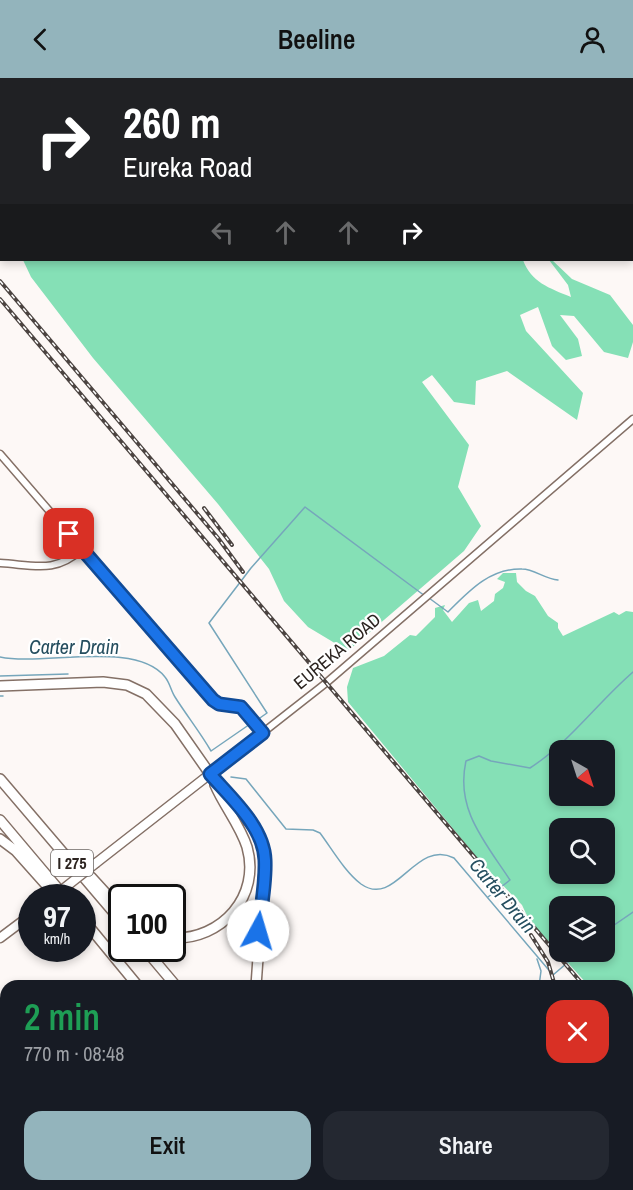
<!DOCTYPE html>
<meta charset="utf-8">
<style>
body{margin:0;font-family:"Archivo Narrow",sans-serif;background:#242831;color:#f1f3f6;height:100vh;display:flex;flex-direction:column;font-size:22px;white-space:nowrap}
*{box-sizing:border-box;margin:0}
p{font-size:20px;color:#9ea1a6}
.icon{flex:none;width:33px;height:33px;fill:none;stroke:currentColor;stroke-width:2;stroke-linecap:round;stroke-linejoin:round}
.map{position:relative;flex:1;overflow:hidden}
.drawer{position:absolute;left:0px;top:902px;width:633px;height:212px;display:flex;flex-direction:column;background:#171b24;border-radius:18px 18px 0 0;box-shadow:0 3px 9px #0003}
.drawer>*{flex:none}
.banner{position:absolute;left:0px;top:0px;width:633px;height:183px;box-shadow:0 3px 9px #0003;background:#202124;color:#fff;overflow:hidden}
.needle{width:39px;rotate:141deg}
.controls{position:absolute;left:549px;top:662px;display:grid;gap:12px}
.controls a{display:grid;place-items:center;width:66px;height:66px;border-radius:12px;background:#171b24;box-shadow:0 3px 9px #0003;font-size:30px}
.speed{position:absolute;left:18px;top:806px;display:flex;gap:12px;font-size:30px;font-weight:700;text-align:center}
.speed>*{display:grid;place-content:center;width:78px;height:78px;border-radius:50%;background:#171b24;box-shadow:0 3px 9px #0003;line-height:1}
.speed small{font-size:15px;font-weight:400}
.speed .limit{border:3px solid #111;border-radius:9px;background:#fff;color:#111}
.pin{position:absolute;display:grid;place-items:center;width:51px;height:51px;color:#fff;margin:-26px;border-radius:12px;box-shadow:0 3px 9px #0006}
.me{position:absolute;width:66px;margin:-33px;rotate:6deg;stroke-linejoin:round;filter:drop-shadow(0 0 4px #0008)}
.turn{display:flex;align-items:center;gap:21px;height:126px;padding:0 24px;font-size:27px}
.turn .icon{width:78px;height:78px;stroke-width:2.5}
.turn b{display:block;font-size:42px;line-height:51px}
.lanes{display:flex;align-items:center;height:57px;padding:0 24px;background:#0003;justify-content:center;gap:30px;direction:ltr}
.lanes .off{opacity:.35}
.round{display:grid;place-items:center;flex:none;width:63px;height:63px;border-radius:18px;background:#242831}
.headline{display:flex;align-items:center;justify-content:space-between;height:102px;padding:0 24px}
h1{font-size:36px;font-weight:600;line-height:45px;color:#1e9e55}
.action{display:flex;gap:12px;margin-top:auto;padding:12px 24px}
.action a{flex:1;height:69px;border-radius:18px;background:#93b4bc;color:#111;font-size:24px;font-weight:600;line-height:69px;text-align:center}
.action a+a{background:#242831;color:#f1f3f6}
header{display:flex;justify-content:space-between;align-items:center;height:78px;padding:0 24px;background:#93b4bc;color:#111;font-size:27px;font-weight:600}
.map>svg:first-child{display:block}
</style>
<header><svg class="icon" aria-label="back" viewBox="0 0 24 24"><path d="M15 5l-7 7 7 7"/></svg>Beeline<svg class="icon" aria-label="person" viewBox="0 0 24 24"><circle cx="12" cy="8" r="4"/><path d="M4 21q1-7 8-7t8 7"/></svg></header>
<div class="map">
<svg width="633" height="1112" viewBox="0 0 633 1112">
<rect width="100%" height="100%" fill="#fdf8f6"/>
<path fill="#85e0b6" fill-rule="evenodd" d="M0,0H400L2,2L1,158Z
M23,182H523C531,204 549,210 571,219L568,207L549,182H552L572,201L610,217L633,247V264L628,280L604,274L574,238L560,237L578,261L582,278L566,282L552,268L538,229L520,237L526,253L583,315L577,342L507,293L476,303L475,327L454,324L432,297L422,304L469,367L458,409L481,448L464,473L348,573L308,549L284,523L269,491L218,426L93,280L31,199Z
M503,495H516L517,504L526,513L535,518L548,538L558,545V550L563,558L614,534L619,537L626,533L633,534V961L627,953V908L588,907L529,842L522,827L484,788L348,624L347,609L353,590L384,578L410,557L416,558L435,539V530L445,527L443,532L452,544L469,525L478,522L481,533L494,523L495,516L503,510L505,504L497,501ZM560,672H604V717H560ZM560,750H604V795H560ZM560,828H604V873H560Z
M627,983L633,990V1112H555L560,1107H627Z"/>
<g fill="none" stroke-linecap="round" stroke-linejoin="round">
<path stroke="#76a6bb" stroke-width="1.5" d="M394,0L395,2
M511,0L513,2
M180,2L182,0
M459,2L460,0
M0,41L2,40
M429,520L448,534C469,513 490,490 522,491C534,491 545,501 558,502
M0,579C43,588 136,562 165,599C170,605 171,613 175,619C187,638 200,654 211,673L253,644
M0,598L68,596
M0,618H3
M257,642L267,635L209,545L251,490L305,429L425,518
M231,699L246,701L286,751L313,752L320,755C332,771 345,794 361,806C396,831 415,760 454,780L553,897L581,873
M488,819L510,802C485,764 455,731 466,683L479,678L491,683L530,690C570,664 597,625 633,594
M604,854L633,834
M537,881L541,893L539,908
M627,1027H633"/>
<g stroke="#847066" stroke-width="9">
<path id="minor" d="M520,0L521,2
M608,2L609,0
M632,130L633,132
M0,376L213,622L241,629L263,655
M0,485C34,487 55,496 82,471
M210,696L326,605L633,341"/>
</g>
<g stroke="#847066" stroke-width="11">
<path id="major" d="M96,785L210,696
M0,860L32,836
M0,1098H6
M215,1107L232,1112"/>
</g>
<g stroke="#847066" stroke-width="12">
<path id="highway" d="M0,608L103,604L127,607L146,616L175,646L210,696L253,749L262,765L265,781L256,908
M0,701L122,844
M0,742L65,819
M0,761L16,773L57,819
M91,799L122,833
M82,840L138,908
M172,860C222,862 261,818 247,769C240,747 224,728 215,707
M144,870L176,908
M0,994L6,997
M302,1107L307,1112
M345,1107L350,1112
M354,1107L358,1112"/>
</g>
<use href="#minor" stroke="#fff" stroke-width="6"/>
<use href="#major" stroke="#fff" stroke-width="8"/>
<use href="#highway" stroke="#fff" stroke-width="9"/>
<g stroke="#4c4441" stroke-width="4">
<path id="rail" d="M0,203L218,460L243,494
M0,221L584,908
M204,430L232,467
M531,857L548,884L555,908
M627,964L633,971
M487,1112L490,1107"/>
</g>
<use href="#rail" stroke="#fff" stroke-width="1.5" stroke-dasharray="4.5" stroke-linecap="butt"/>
<g stroke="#847066" stroke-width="11" stroke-linecap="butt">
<path id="major-bridge" d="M53,819L96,785"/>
</g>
<use href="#major-bridge" stroke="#fff" stroke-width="8"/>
</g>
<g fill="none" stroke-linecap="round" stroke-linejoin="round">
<g stroke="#114b97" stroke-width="15">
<path id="route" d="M69,456L213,622L219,626L241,629L263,655L210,696C231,720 264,749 265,782C266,806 261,830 258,853"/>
</g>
<use href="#route" stroke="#1a73e8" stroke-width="10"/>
</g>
<g text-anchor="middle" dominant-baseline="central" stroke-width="4.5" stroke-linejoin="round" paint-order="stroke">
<rect fill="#fff" stroke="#6b6663" stroke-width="1.5" x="51" y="772" width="42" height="26" rx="4.5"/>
<g font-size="16" font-weight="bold" fill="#2c2420">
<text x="72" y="785">I 275</text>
</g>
<g font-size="18" fill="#2c2420" stroke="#fff">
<text transform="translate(337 573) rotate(-40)">EUREKA ROAD</text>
</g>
<g font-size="20" font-style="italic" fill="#254e5f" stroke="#fff">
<text x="74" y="568">Carter Drain</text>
<text transform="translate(503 817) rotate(50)">Carter Drain</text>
</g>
</g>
</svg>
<div class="controls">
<a><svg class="needle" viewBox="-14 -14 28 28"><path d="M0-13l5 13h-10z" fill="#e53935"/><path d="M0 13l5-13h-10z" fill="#9ea1a6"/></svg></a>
<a><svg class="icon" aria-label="search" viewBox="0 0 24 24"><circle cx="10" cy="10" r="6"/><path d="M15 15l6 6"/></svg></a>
<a><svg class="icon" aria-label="layers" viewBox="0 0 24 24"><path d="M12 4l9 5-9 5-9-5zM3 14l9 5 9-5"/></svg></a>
</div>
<div class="speed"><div>97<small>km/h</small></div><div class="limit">100</div></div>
<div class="pin" style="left:69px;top:456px;background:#d93025"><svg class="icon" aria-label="arrive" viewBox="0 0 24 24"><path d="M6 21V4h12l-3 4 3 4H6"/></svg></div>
<svg class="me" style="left:258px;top:853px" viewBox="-20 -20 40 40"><circle r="19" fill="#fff"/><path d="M0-13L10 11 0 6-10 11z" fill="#1a73e8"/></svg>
<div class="banner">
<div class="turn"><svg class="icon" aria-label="right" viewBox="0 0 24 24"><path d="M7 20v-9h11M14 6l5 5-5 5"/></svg><div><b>260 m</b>Eureka Road</div></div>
<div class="lanes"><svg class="icon off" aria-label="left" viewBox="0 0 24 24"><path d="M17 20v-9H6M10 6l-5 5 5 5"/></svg><svg class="icon off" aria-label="ahead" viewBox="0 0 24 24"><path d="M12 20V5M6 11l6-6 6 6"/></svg><svg class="icon off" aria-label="ahead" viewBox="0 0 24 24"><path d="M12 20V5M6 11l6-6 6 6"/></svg><svg class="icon" aria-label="right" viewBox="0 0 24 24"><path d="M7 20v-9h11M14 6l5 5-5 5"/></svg></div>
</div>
<section class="drawer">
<div class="headline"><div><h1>2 min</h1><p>770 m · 08:48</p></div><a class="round" style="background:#d93025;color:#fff"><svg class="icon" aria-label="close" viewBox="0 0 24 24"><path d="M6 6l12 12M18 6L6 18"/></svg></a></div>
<div class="action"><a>Exit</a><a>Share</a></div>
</section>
</div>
